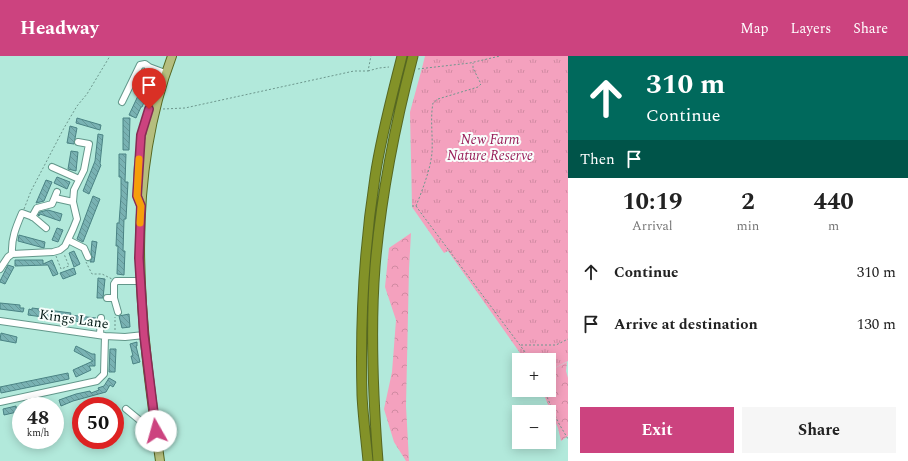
<!DOCTYPE html>
<meta charset="utf-8">
<style>
body{margin:0;font-family:Spectral,serif;background:#f6f6f6;color:#222;height:100vh;display:flex;flex-direction:column;font-size:15px;white-space:nowrap}
*{box-sizing:border-box;margin:0}
p{font-size:13px;color:#767676}
.icon{flex:none;width:22px;height:22px;fill:none;stroke:currentColor;stroke-width:2;stroke-linecap:round;stroke-linejoin:round}
.map{position:relative;flex:1;overflow:hidden}
.drawer{display:flex;flex-direction:column;background:#fff;width:340px}
.drawer>*{flex:none}
.guide{background:#00695c;color:#fff;overflow:hidden}
.controls{position:absolute;left:512px;top:297px;display:grid;gap:8px}
.controls a{display:grid;place-items:center;width:44px;height:44px;border-radius:0px;background:#fff;box-shadow:0 2px 10px #0003;font-size:20px}
.speed{position:absolute;left:12px;top:341px;display:flex;gap:8px;font-size:20px;font-weight:700;text-align:center}
.speed>*{display:grid;place-content:center;width:52px;height:52px;border-radius:50%;background:#fff;box-shadow:0 2px 10px #0003;line-height:1}
.speed small{font-size:10px;font-weight:400}
.speed .limit{border:6px solid #d22;background:#fff;color:#111}
.pin{position:absolute;display:grid;place-items:center;width:34px;height:34px;color:#fff;margin:-41px -17px;border-radius:50% 50% 50% 0;rotate:-45deg;box-shadow:0 0 4px #0007}
.pin .icon{rotate:45deg}
.me{position:absolute;width:44px;margin:-22px;rotate:353deg;stroke-linejoin:round;filter:drop-shadow(0 0 3px #0008)}
.turn{display:flex;align-items:center;gap:14px;height:84px;padding:0 12px;font-size:18px}
.turn .icon{width:52px;height:52px;stroke-width:2.5}
.turn b{display:block;font-size:28px;line-height:34px}
.then{display:flex;align-items:center;height:38px;padding:0 12px;background:#0003;gap:8px;font-size:15px}
.eta{display:flex;justify-content:space-evenly;align-items:center;height:68px;text-align:center}
.eta b{font-size:24px;font-weight:700;line-height:28px}
.cta{display:flex;gap:8px;margin-top:auto;padding:8px 12px}
.cta a{flex:1;height:46px;border-radius:0px;background:#cc437f;color:#fff;font-size:16px;font-weight:700;line-height:46px;text-align:center}
.cta a+a{background:#f6f6f6;color:#222}
ul{padding:0;list-style:none}
li{display:flex;align-items:center;gap:12px;height:52px;padding:0 12px}
li div{flex:1}
li b{display:block;font-size:15px}
li em{font-style:normal}
header{display:flex;align-items:center;gap:24px;box-sizing:border-box;height:56px;padding:0 20px;background:#cc437f;color:#fff}
header strong{font-size:19px}
nav{display:flex;gap:22px;margin-inline-start:auto;font-size:14px}
main{display:flex;flex:1;min-height:0}
.map>svg:first-child{display:block}
</style>
<header>
<strong>Headway</strong>
<nav><a>Map</a><a>Layers</a><a>Share</a></nav>
</header>
<main>
<div class="map">
<svg width="568" height="405" viewBox="0 0 568 405">
<defs>
<pattern id="forest-crowns" width="20" height="18" patternUnits="userSpaceOnUse"><rect width="20" height="18" fill="#f4a1be"/><path d="M2 6a3 3 0 1 1 6 0M12 15a3 3 0 1 1 6 0" fill="none" stroke="#d08aa2"/></pattern>
<pattern id="park-tufts" width="24" height="20" patternUnits="userSpaceOnUse"><rect width="24" height="20" fill="#f4a1be"/><path d="M3 7l-1-3M5 7V3M7 7l1-3M15 17l-1-3M17 17v-4M19 17l1-3" fill="none" stroke="#d08aa2"/></pattern>
<pattern id="building-back-hatch" width="6" height="6" patternUnits="userSpaceOnUse"><rect width="6" height="6" fill="#79b2b3"/><path d="M-1 5l2 2M0 0l6 6M5-1l2 2" fill="none" stroke="#679899"/></pattern>
</defs>
<rect width="100%" height="100%" fill="#b2e9db"/>
<path fill="url(#forest-crowns)" d="M411,177L409,213L406,350L409,405H406L394,386L384,353L392,316L396,264L385,231L389,192Z
M567,306L566,315L568,322V380L561,385L558,372L542,334H549V315Z"/>
<path fill="url(#park-tufts)" d="M425,0H568V305L549,315V304H525L448,195L444,197L412,151L410,56L422,12Z"/>
<path fill="url(#building-back-hatch)" stroke="#4a8384" d="M151,17L156,18L142,51H141L136,62L129,59L143,29L146,30Z
M77,62L101,69L100,74L76,67Z
M123,62H130L129,94H123Z
M70,70L77,72L74,88L67,87Z
M98,78L103,79L100,108L101,109L89,138L83,135L95,105Z
M71,95L78,96L76,115L68,113Z
M119,98H126L125,126H128L126,163H124L123,195H125L124,219L117,218L118,190H116L117,167H119L121,140V121H119Z
M57,121L70,126L67,133L54,127Z
M46,124L52,126L44,145L36,147Z
M93,140L100,143L83,186L77,183Z
M48,154L62,158L60,165L40,158L39,160L38,159L40,156Z
M57,172L63,174L58,186L52,184Z
M19,179L45,186L44,192L18,185Z
M92,185L97,186L94,206H90L92,202L91,196Z
M74,195L80,208L74,211L69,197Z
M15,204H43V208L52,204L58,218L53,220L48,209L15,210Z
M8,209L14,211L5,228L0,226V225Z
M74,212L76,218L63,223L60,217Z
M98,222L105,223L103,242H97Z
M0,247L20,249V252H24L23,256L0,253Z
M32,252L71,257L70,259L96,262V269L43,259V261L28,259L29,253L32,254Z
M129,258L130,271L122,272L119,260Z
M1,277L17,281L16,287L0,284Z
M137,286V290H136L140,306L133,308L131,300H133L130,288Z
M76,290L92,298H95V310H89L91,314L76,321L73,314L93,305L74,295Z
M110,293H116L115,316H109Z
M68,317L69,323L1,337L0,331Z
M109,322L116,326L113,331L110,329L106,336L73,345L61,350L59,344L76,338L90,335L91,337L99,334L98,332L104,330Z
M16,350L17,356L4,359L3,353Z"/>
<g fill="none" stroke-linecap="round" stroke-linejoin="round">
<g stroke="#63988b" stroke-width="8">
<path id="minor" d="M143,25L149,11L165,17
M122,46L140,9L145,8L149,11
M52,111L79,123
M55,142L73,146
M141,150C131,125 142,79 149,53
M32,161L37,152L52,148L57,136
M68,184L84,192L88,201
M12,198C11,183 16,171 22,157L33,161L46,172
M0,213L8,201L12,198L53,196L60,194L65,190L73,173L77,163L73,146L74,134L84,114L89,88L78,86
M107,242H114V228L116,225H140
M114,242L118,256
M0,265L105,280L125,281L144,279
M100,279L101,262
M0,346L97,325L104,318L105,280
M126,353L143,367L155,366"/>
</g>
<g stroke="#566721" stroke-width="10">
<path id="major" d="M160,405C141,269 122,132 172,0"/>
</g>
<g stroke="#566721" stroke-width="11">
<path id="highway" d="M368,405C366,383 363,361 362,339C360,266 364,193 375,121C381,80 392,40 402,0
M378,405C373,340 370,276 375,211C381,140 395,69 413,0"/>
</g>
<path stroke="#6d978d" stroke-width="1" stroke-dasharray="2 2" stroke-linecap="butt" d="M418,13L470,7L500,0
M368,15L379,12L389,11
M149,47L158,20
M163,53L185,52L354,15H368L371,0
M412,150H416L421,157L531,304
M416,150C422,135 431,112 432,96C433,80 430,63 433,47L438,43L478,31L481,28L473,12V7
M24,153L31,135L64,72L77,50L87,38L110,0
M56,200L61,213L69,210L64,198
M86,206L92,218H102L112,223
M115,274V261
M521,289H556L568,283
M544,334L558,366L568,383"/>
<use href="#minor" stroke="#fff" stroke-width="6"/>
<use href="#major" stroke="#b5be7e" stroke-width="8"/>
<use href="#highway" stroke="#839228" stroke-width="9"/>
</g>
<g fill="none" stroke-linecap="round" stroke-linejoin="round">
<g stroke="#852c53" stroke-width="10">
<path id="route" d="M149,53L141,79L137,140L141,150L139,202L144,279L156,375"/>
</g>
<use href="#route" stroke="#cc437f" stroke-width="7"/>
<path stroke="#f59e0b" stroke-width="7" d="M139,103L137,140L141,150L140,167"/>
</g>
<g text-anchor="middle" dominant-baseline="central" stroke-width="4" stroke-linejoin="round" paint-order="stroke">
<g font-size="14" font-style="italic" fill="#991e59" stroke="#f9fefc">
<text x="490" y="83">New Farm<tspan x="490" dy="16">Nature Reserve</tspan></text>
</g>
<g font-size="14" fill="#031814" stroke="#f9fefc">
<text transform="translate(74 263) rotate(8)">Kings Lane</text>
</g>
</g>
</svg>
<div class="controls">
<a>+</a>
<a>−</a>
</div>
<div class="speed"><div>48<small>km/h</small></div><div class="limit">50</div></div>
<div class="pin" style="left:149px;top:53px;background:#d93025"><svg class="icon" aria-label="arrive" viewBox="0 0 24 24"><path d="M6 21V4h12l-3 4 3 4H6"/></svg></div>
<svg class="me" style="left:156px;top:375px" viewBox="-20 -20 40 40"><circle r="19" fill="#fff"/><path d="M0-13L10 11 0 6-10 11z" fill="#cc437f"/></svg>
</div>
<section class="drawer">
<div class="guide">
<div class="turn"><svg class="icon" aria-label="ahead" viewBox="0 0 24 24"><path d="M12 20V5M6 11l6-6 6 6"/></svg><div><b>310 m</b>Continue</div></div>
<div class="then">Then<svg class="icon" aria-label="arrive" viewBox="0 0 24 24"><path d="M6 21V4h12l-3 4 3 4H6"/></svg></div>
</div>
<div class="eta">
<div><b>10:19</b><p>Arrival</p></div>
<div><b>2</b><p>min</p></div>
<div><b>440</b><p>m</p></div>
</div>
<ul>
<li><svg class="icon" aria-label="ahead" viewBox="0 0 24 24"><path d="M12 20V5M6 11l6-6 6 6"/></svg><div><b>Continue</b></div><em>310 m</em></li>
<li><svg class="icon" aria-label="arrive" viewBox="0 0 24 24"><path d="M6 21V4h12l-3 4 3 4H6"/></svg><div><b>Arrive at destination</b></div><em>130 m</em></li>
</ul>
<div class="cta"><a>Exit</a><a>Share</a></div>
</section>
</main>
